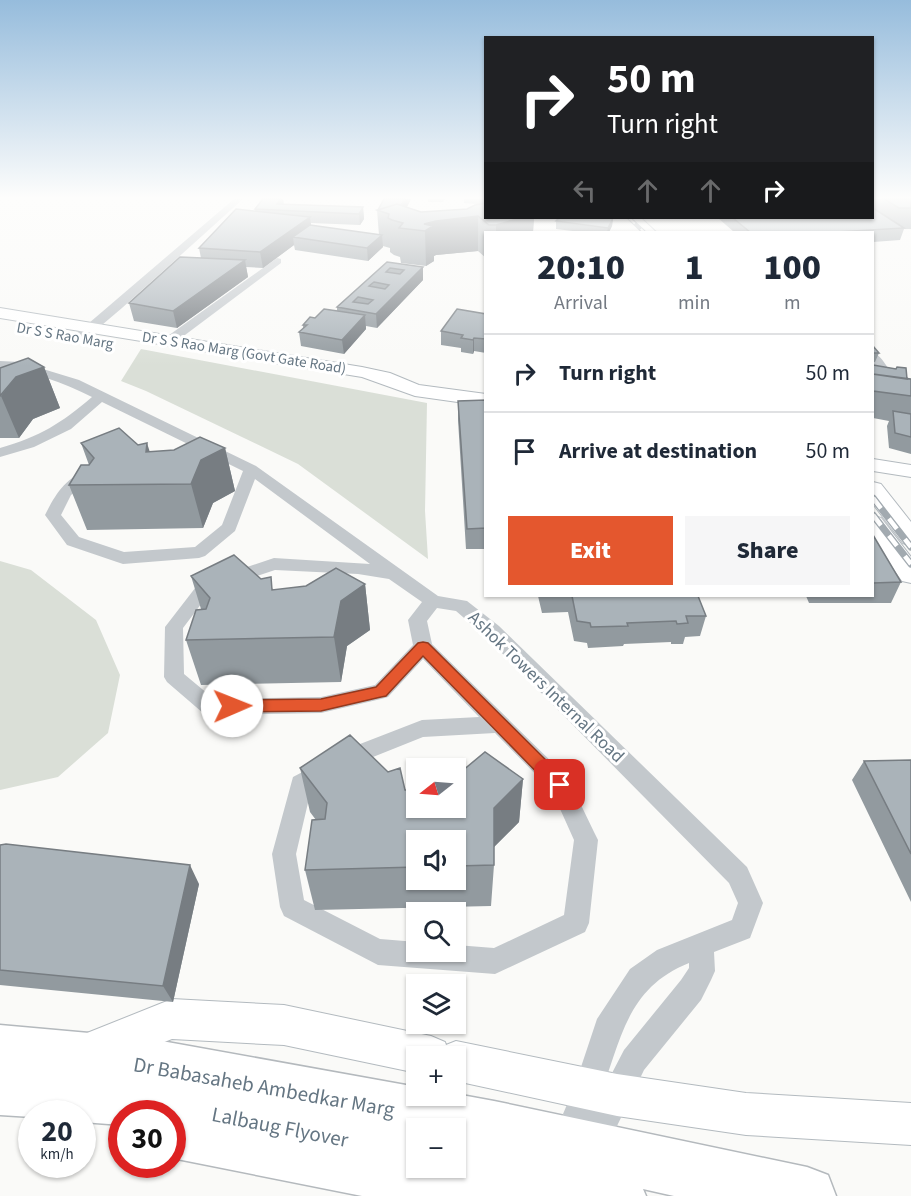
<!DOCTYPE html>
<meta charset="utf-8">
<style>
body{margin:0;font-family:"Source Sans 3",sans-serif;background:#f6f6f7;color:#1f2937;height:100vh;display:flex;flex-direction:column;font-size:22px;white-space:nowrap}
*{box-sizing:border-box;margin:0}
p{font-size:20px;color:#747a83}
.icon{flex:none;width:33px;height:33px;fill:none;stroke:currentColor;stroke-width:2;stroke-linecap:round;stroke-linejoin:round}
.map{position:relative;flex:1;overflow:hidden}
.drawer{position:absolute;left:484px;top:231px;width:390px;height:366px;display:flex;flex-direction:column;background:#fff;border-radius:0px;box-shadow:0 2px 4px #0004}
.drawer>*{flex:none}
.top-card{position:absolute;left:484px;top:36px;width:390px;height:183px;border-radius:0px;box-shadow:0 2px 4px #0004;background:#202124;color:#fff;overflow:hidden}
.needle{width:39px;rotate:253deg}
.controls{position:absolute;left:406px;top:758px;display:grid;gap:12px}
.controls a{display:grid;place-items:center;width:60px;height:60px;border-radius:0px;background:#fff;box-shadow:0 2px 4px #0004;font-size:30px}
.speed{position:absolute;left:18px;top:1100px;display:flex;gap:12px;font-size:30px;font-weight:700;text-align:center}
.speed>*{display:grid;place-content:center;width:78px;height:78px;border-radius:50%;background:#fff;box-shadow:0 2px 4px #0004;line-height:1}
.speed small{font-size:15px;font-weight:400}
.speed .limit{border:9px solid #d22;background:#fff;color:#111}
.pin{position:absolute;display:grid;place-items:center;width:51px;height:51px;color:#fff;margin:-26px;border-radius:12px;box-shadow:0 3px 9px #0006}
.me{position:absolute;width:66px;margin:-33px;rotate:89deg;stroke-linejoin:round;filter:drop-shadow(0 0 4px #0008)}
.turn{display:flex;align-items:center;gap:21px;height:126px;padding:0 24px;font-size:27px}
.turn .icon{width:78px;height:78px;stroke-width:2.5}
.turn b{display:block;font-size:42px;line-height:51px}
.lanes{display:flex;align-items:center;height:57px;padding:0 24px;background:#0003;justify-content:center;gap:30px;direction:ltr}
.lanes .off{opacity:.35}
.eta{display:flex;justify-content:space-evenly;align-items:center;height:102px;text-align:center}
.eta b{font-size:36px;font-weight:800;line-height:42px}
.primary-button{display:flex;gap:12px;margin-top:auto;padding:12px 24px}
.primary-button a{flex:1;height:69px;border-radius:0px;background:#e4572e;color:#fff;font-size:24px;font-weight:800;line-height:69px;text-align:center}
.primary-button a+a{background:#f6f6f7;color:#1f2937}
ul{padding:0;list-style:none}
li{display:flex;align-items:center;gap:18px;height:78px;padding:0 24px;border-top:2px solid #e0e1e3}
li div{flex:1}
li b{display:block;font-size:22px}
li em{font-style:normal}
.map>svg:first-child{display:block}
</style>
<div class="map">
<svg width="911" height="1196" viewBox="0 0 911 1196">
<rect width="100%" height="100%" fill="#fafaf8"/>
<path fill="#dadfd7" d="M141,349L427,403L425,511L428,559L298,464L146,391L121,381Z
M0,561L31,570L96,620L120,675L108,733L58,777L0,790Z"/>
<g fill="none" stroke-linecap="round" stroke-linejoin="round">
<g stroke="#b3babf" stroke-width="2">
<path id="secondary" d="M628,218H641L656,232H642Z
M0,308L362,367L390,373L419,385L486,394V406L415,396L362,377L0,318Z
M873,459L911,465V477L873,471Z
M873,482L881,484L911,522V546L903,543L873,504Z
M873,516L881,518L911,557V583L902,581L873,540Z
M172,999L284,1005L431,1036L445,1042L446,1045L456,1041L617,1074L746,1093L911,1103V1145L746,1135L617,1116L456,1081V1056H417V1073L284,1045L172,1039L96,1069L82,1063L76,1049L82,1035Z"/>
</g>
<g stroke="#b4b9bd" stroke-width="3">
<path id="highway" d="M0,1025L145,1038L417,1087V1095L456,1094L494,1101L807,1167L828,1175L836,1196H674L643,1189L646,1196H362L172,1158V1113H122V1125L82,1122V1113H32V1117L0,1115ZM417,1128H456V1167H417Z"/>
</g>
<path fill="#c3c8cc" fill-rule="evenodd" d="M234,199H243L122,308L83,341H75V335Z
M277,258L281,259V263L173,344H165V338Z
M873,353C880,355 884,362 888,368L887,371H877L873,365Z
M0,361L20,362L79,380L256,466L438,596L467,601L499,626L747,867L763,903L750,938L714,952L715,971L711,980L701,1000L644,1070L603,1155L592,1159L581,1155L579,1149L567,1155L556,1151L552,1140L574,1088L597,1019L630,969L657,950L732,920L738,903L729,883L485,636L456,611L437,608L427,621L432,644L568,778L594,832L598,840L589,923L585,932L495,974L378,965L284,916L280,907L272,854L293,777L342,751L422,720L479,717L423,659L388,697L381,699L321,713L210,715L203,713L167,682L164,677L165,627L199,583L274,558L370,564L255,479L235,531L205,556L199,558L123,564L117,562L67,545L45,515C55,495 66,476 90,470L98,475L71,495L61,515L79,537L124,552L195,547L222,525L243,471L102,402L71,429L34,447L0,457V448C41,436 60,424 92,397C63,383 32,370 0,369ZM275,570L358,574L389,579L422,602L408,620L413,645L375,685L321,697L214,699L184,674L183,628L211,591ZM495,733L552,791L574,840L564,915L494,948L456,945V951H417V942L380,939L304,900L296,854L311,790L358,763L423,737ZM689,963V968L681,980L624,1050L598,1100C621,1044 624,989 689,963Z
M873,516L911,522V532L873,526Z"/>
<use href="#secondary" fill="#fff" fill-rule="evenodd"/>
<use href="#highway" fill="#fff" fill-rule="evenodd"/>
<g stroke="#a2aab0" stroke-width="4">
<path id="rail-far1" d="M629,218L644,232"/>
</g>
<g stroke="#a2aab0" stroke-width="7">
<path id="rail" d="M873,498L911,547
M873,515L911,564"/>
</g>
<use href="#rail-far1" stroke="#fff" stroke-width="2" stroke-dasharray="8" stroke-linecap="butt"/>
<use href="#rail" stroke="#fff" stroke-width="4.5" stroke-dasharray="13" stroke-linecap="butt"/>
</g>
<path fill="#929a9f" fill-rule="evenodd" d="M283,199L284,204L363,207L364,219L360,225L311,223V225L379,235L377,210L411,199L407,207L421,212L467,209L478,204L464,203V199H486V218H534L533,232H486V258L478,251L436,255L434,256V261L426,266L401,263L400,257L394,255L390,252V248L383,246V247L368,261L295,250L294,245L263,268L246,267L248,277L177,328L134,321L129,303L201,258L199,248L255,211V209Z
M428,199H445L443,202H428Z
M873,199H911V229H904L900,240L873,242V232H734L718,218H873Z
M613,218L612,226L609,232H581L556,229V221Z
M387,262L423,280L377,328L366,326V329L344,354L301,346L299,332L303,329V325L315,318L337,311V307Z
M486,314V353L474,351L473,354L461,352V348L441,345V331Z
M873,346L879,353L875,362H873Z
M873,365L896,369L897,367L907,379H911V454L889,448L887,426L889,421L873,418Z
M44,367L60,408L33,419L19,438H0V368Z
M486,400V549H466L458,420V401Z
M81,443L138,445L150,452L225,448L235,491L213,503L203,528L87,530L69,485L89,465Z
M873,535L901,582L891,603H809L806,596H873Z
M191,576L261,579L274,590L365,584L370,630L347,646L341,682L201,685L186,640L201,609Z
M538,596H698L706,616L700,636L685,637L683,644H671V642L624,644L623,646L588,648L587,643L574,641L568,612L542,613Z
M911,760V902L852,780L864,761Z
M300,768L405,790L417,807L523,779L519,822L494,847V865L491,906L315,910L305,870L316,820L310,812ZM417,840H456V879H417Z
M0,845L199,884L173,1002L0,985Z"/>
<path fill="#777d82" d="M280,199H283L284,207L277,204Z
M405,199H411L399,222V211Z
M363,207L364,219L360,225L359,214Z
M478,216V251L436,255L434,256V261L426,266L425,231L424,224L436,221Z
M310,217L312,233L293,237L294,245L263,268L260,252Z
M520,218H534L533,232H496V225Z
M613,218L612,226L609,232H607L608,228Z
M382,235L383,247L368,261L367,248Z
M245,260L248,277L177,328L173,311Z
M423,267V280L377,328L376,314Z
M365,315L366,329L344,354L342,340Z
M474,338V351L473,354V340Z
M44,367L60,408L33,419L19,438L1,396L16,377Z
M147,443L160,484L146,452Z
M225,448L235,491L213,503L203,528L191,484L201,460Z
M365,584L370,630L347,646L341,682L334,637L341,601Z
M523,779L519,822L491,850L494,808Z
M190,865L199,884L173,1002L163,986Z"/>
<path fill="#aab3b9" stroke="#777d82" stroke-width="1.5" fill-rule="evenodd" d="M263,199H280L277,204L363,207L359,214L255,209Z
M384,199H405L401,205L397,204L378,210Z
M884,199H911V208H899Z
M486,203V218H520L496,225H489L478,216L436,221L424,224L433,226L425,231L399,228L403,223L392,220L388,218L389,214L377,210L397,204L421,212L467,209L475,205Z
M873,208L904,228L836,232H750L733,218H873Z
M236,209L310,217L260,252L199,248Z
M559,218H613L608,228L556,221Z
M310,225L382,235L367,248L293,237Z
M180,257L245,260L173,311L129,303Z
M387,262L423,267L376,314L337,307ZM390,268L404,270L400,274L386,272ZM374,282L389,285L385,289L369,286ZM358,297L373,300L368,304L353,302Z
M324,309L365,315L342,340L299,332L307,325H303L310,317L315,318Z
M457,309L486,314V339L474,338L473,340L461,338L463,335L441,331Z
M873,346L879,353H873Z
M28,358L44,367L16,377L0,396V368Z
M873,365L896,369L897,367L906,368L907,379L873,374Z
M873,374L911,379V396L873,391Z
M486,400V528L467,529L458,401Z
M893,411L911,414V437L895,433Z
M119,428L138,445L147,443L146,452L174,450L200,437L225,448L201,460L191,484L69,485L81,465H89L94,458L81,443Z
M873,535L901,582L873,583Z
M234,555L261,579L271,577L272,590L306,586L336,568L365,584L341,601L334,637L186,640L196,610L206,609L210,598L191,576Z
M572,596H698L706,616H686L688,623L677,624L676,621L627,623L628,626L591,627L590,623L577,621Z
M350,735L388,772L400,768L405,790H417V807H456V776L485,752L523,779L494,808V865L456,866V840H417V867L305,870L312,820L325,819L327,803L300,768Z
M911,760V854L864,761Z
M6,844L190,865L163,986L0,970V845Z"/>
<linearGradient id="sky" x2="0" y2="1"><stop stop-color="#96bcdc"/><stop offset="0.54" stop-color="#fdfdfc"/><stop offset="1" stop-color="#fdfdfc" stop-opacity="0"/></linearGradient>
<rect width="911" height="366" fill="url(#sky)"/>
<path fill="#e4572e" stroke="#94391e" stroke-width="1.5" d="M423,642L428,643L566,780L569,785L566,790L560,792L554,790L423,656L386,696L381,697L321,711L232,712L227,711L224,706L227,702L232,700L321,699L376,687L418,643Z"/>
<g text-anchor="middle" dominant-baseline="central" stroke-width="6" stroke-linejoin="round" paint-order="stroke">
<g font-size="15" fill="#657683" stroke="#fff">
<text transform="translate(65 336) rotate(10)">Dr S S Rao Marg</text>
<text transform="translate(244 353) rotate(9)">Dr S S Rao Marg (Govt Gate Road)</text>
</g>
<g font-size="18" fill="#657683" stroke="#fff">
<text transform="translate(546 687) rotate(44)">Ashok Towers Internal Road</text>
</g>
<g font-size="21" fill="#657683" stroke="#fff">
<text transform="translate(264 1087) rotate(10)">Dr Babasaheb Ambedkar Marg</text>
<text transform="translate(280 1127) rotate(11)">Lalbaug Flyover</text>
</g>
</g>
</svg>
<div class="controls">
<a><svg class="needle" viewBox="-14 -14 28 28"><path d="M0-13l5 13h-10z" fill="#e53935"/><path d="M0 13l5-13h-10z" fill="#747a83"/></svg></a>
<a><svg class="icon" aria-label="sound" viewBox="0 0 24 24"><path d="M4 9h4l5-4v14l-5-4H4zM17 9q2 3 0 6"/></svg></a>
<a><svg class="icon" aria-label="search" viewBox="0 0 24 24"><circle cx="10" cy="10" r="6"/><path d="M15 15l6 6"/></svg></a>
<a><svg class="icon" aria-label="layers" viewBox="0 0 24 24"><path d="M12 4l9 5-9 5-9-5zM3 14l9 5 9-5"/></svg></a>
<a>+</a>
<a>−</a>
</div>
<div class="speed"><div>20<small>km/h</small></div><div class="limit">30</div></div>
<div class="pin" style="left:560px;top:785px;background:#d93025"><svg class="icon" aria-label="arrive" viewBox="0 0 24 24"><path d="M6 21V4h12l-3 4 3 4H6"/></svg></div>
<svg class="me" style="left:232px;top:706px" viewBox="-20 -20 40 40"><circle r="19" fill="#fff"/><path d="M0-13L10 11 0 6-10 11z" fill="#e4572e"/></svg>
<div class="top-card">
<div class="turn"><svg class="icon" aria-label="right" viewBox="0 0 24 24"><path d="M7 20v-9h11M14 6l5 5-5 5"/></svg><div><b>50 m</b>Turn right</div></div>
<div class="lanes"><svg class="icon off" aria-label="left" viewBox="0 0 24 24"><path d="M17 20v-9H6M10 6l-5 5 5 5"/></svg><svg class="icon off" aria-label="ahead" viewBox="0 0 24 24"><path d="M12 20V5M6 11l6-6 6 6"/></svg><svg class="icon off" aria-label="ahead" viewBox="0 0 24 24"><path d="M12 20V5M6 11l6-6 6 6"/></svg><svg class="icon" aria-label="right" viewBox="0 0 24 24"><path d="M7 20v-9h11M14 6l5 5-5 5"/></svg></div>
</div>
<section class="drawer">
<div class="eta">
<div><b>20:10</b><p>Arrival</p></div>
<div><b>1</b><p>min</p></div>
<div><b>100</b><p>m</p></div>
</div>
<ul>
<li><svg class="icon" aria-label="right" viewBox="0 0 24 24"><path d="M7 20v-9h11M14 6l5 5-5 5"/></svg><div><b>Turn right</b></div><em>50 m</em></li>
<li><svg class="icon" aria-label="arrive" viewBox="0 0 24 24"><path d="M6 21V4h12l-3 4 3 4H6"/></svg><div><b>Arrive at destination</b></div><em>50 m</em></li>
</ul>
<div class="primary-button"><a>Exit</a><a>Share</a></div>
</section>
</div>
